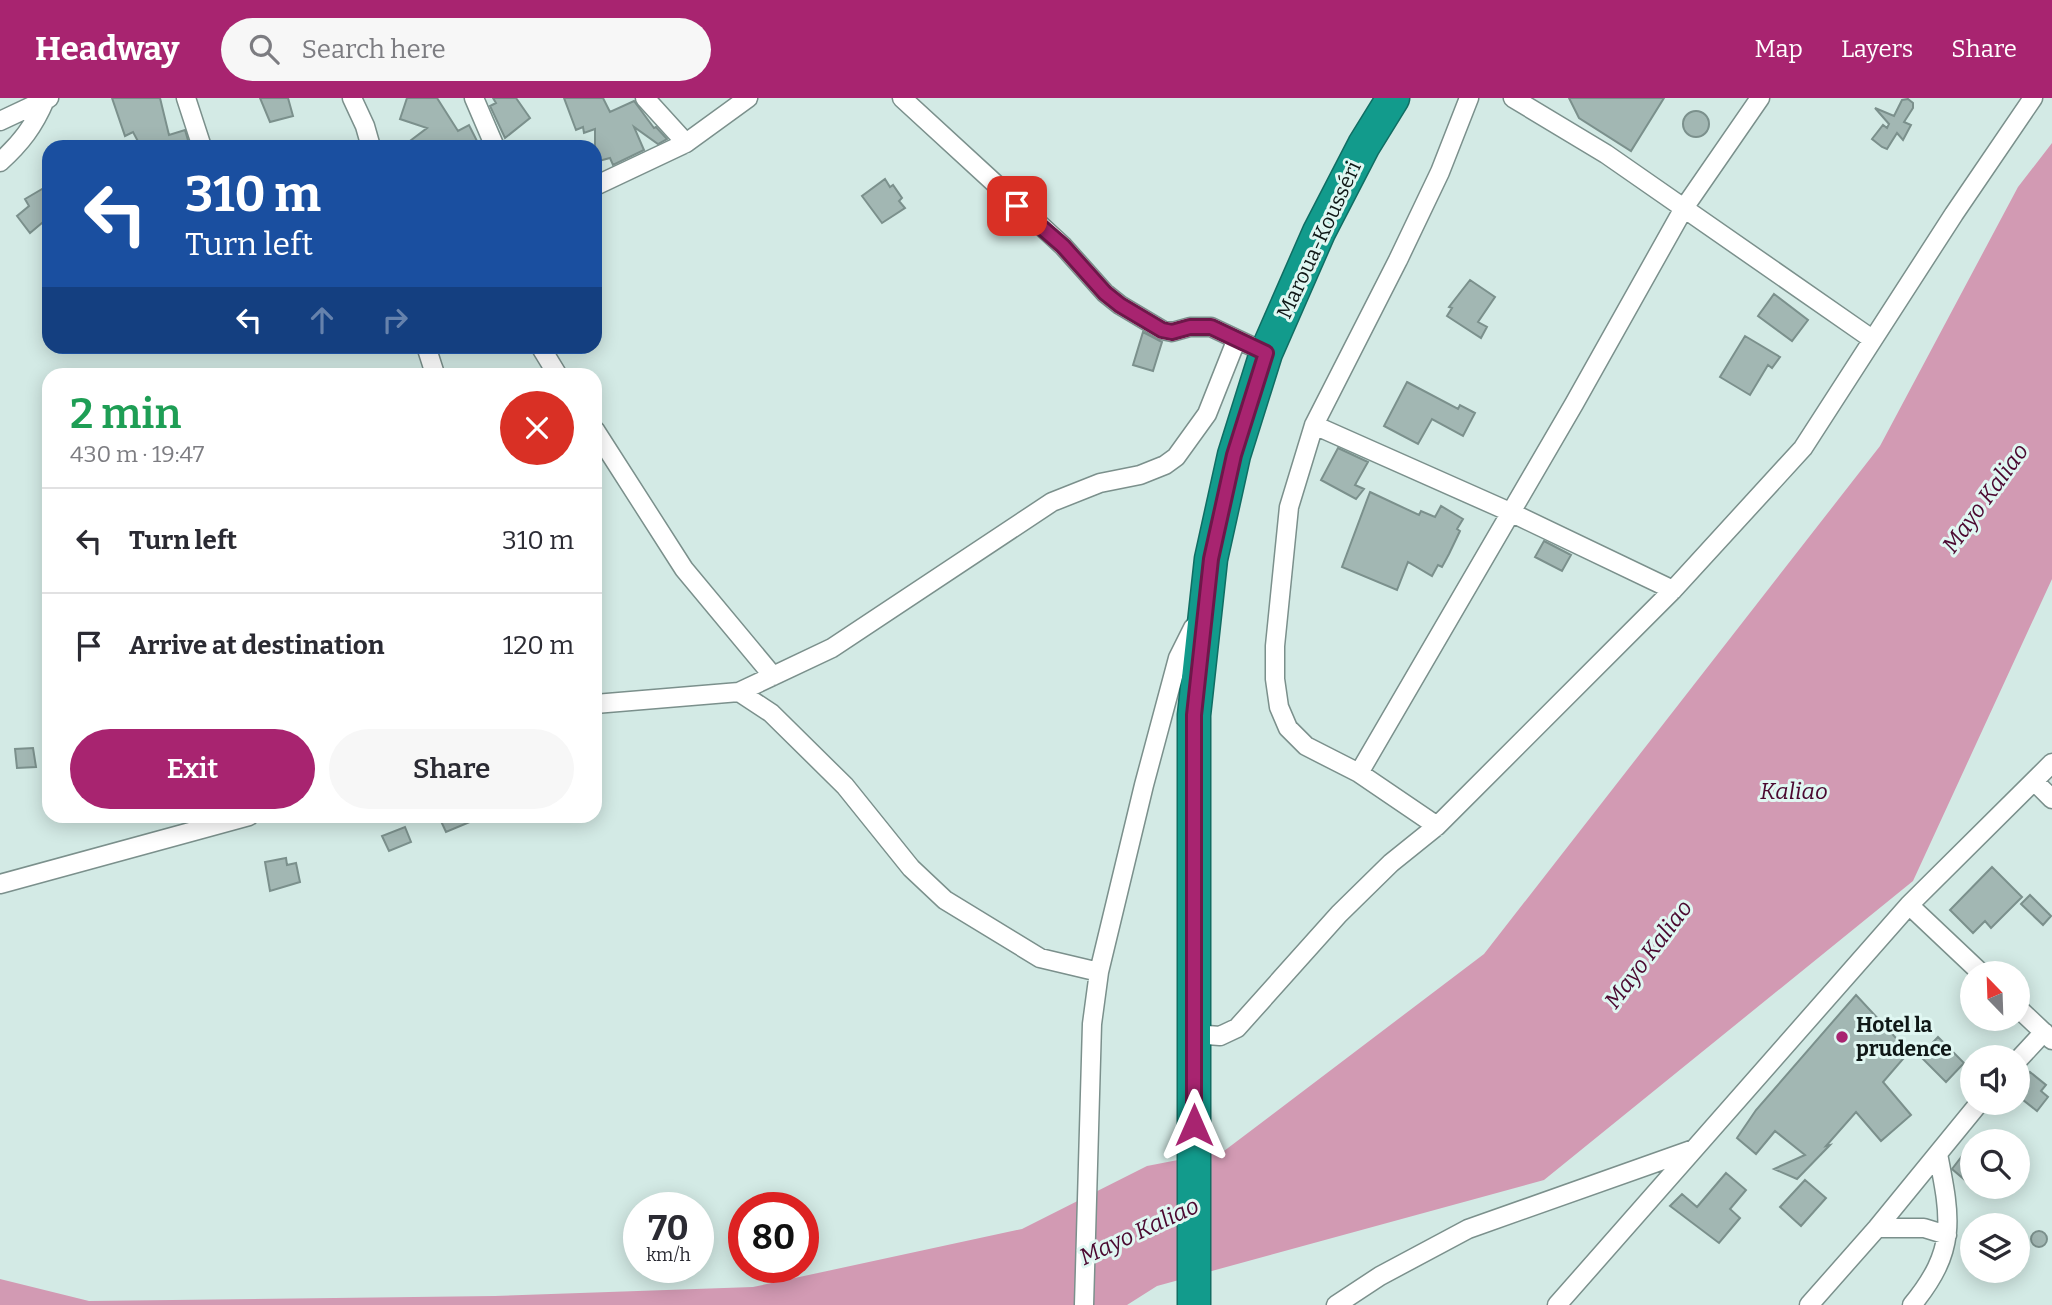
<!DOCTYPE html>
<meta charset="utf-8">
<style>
body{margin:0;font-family:Bitter,serif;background:#f7f7f7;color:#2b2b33;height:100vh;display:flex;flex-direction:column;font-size:26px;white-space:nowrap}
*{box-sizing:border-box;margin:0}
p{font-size:23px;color:#7c7c81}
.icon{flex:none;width:38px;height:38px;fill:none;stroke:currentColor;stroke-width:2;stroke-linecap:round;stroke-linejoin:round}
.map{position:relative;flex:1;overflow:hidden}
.drawer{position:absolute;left:42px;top:270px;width:560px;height:455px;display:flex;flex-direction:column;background:#fff;border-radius:21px;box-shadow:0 4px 18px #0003}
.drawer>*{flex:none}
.guide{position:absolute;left:42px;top:42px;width:560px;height:214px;border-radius:21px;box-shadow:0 4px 18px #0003;background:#1a4fa0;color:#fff;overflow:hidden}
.needle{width:46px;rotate:337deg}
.tools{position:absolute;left:1960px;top:863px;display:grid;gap:14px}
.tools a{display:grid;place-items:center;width:70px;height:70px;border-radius:50%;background:#fff;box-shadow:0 4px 18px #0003;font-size:35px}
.speed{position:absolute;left:623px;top:1094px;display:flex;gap:14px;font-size:35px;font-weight:700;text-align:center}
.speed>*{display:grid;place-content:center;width:91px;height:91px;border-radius:50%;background:#fff;box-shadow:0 4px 18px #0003;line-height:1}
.speed small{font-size:18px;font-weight:400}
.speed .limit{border:10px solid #d22;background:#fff;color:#111}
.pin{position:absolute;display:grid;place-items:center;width:60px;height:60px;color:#fff;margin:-30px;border-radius:14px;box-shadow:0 4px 10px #0006}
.me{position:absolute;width:77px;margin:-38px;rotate:0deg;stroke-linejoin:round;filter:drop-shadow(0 0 5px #0008)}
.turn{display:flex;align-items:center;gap:24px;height:147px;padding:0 28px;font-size:32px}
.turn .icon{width:91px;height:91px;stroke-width:2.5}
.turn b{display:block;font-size:49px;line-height:60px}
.lanes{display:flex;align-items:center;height:66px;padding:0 28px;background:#0003;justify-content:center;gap:35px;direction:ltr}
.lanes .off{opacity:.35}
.round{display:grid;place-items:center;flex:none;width:74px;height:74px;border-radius:37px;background:#f7f7f7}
.head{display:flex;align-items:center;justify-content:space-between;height:119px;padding:0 28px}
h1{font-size:42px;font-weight:600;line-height:52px;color:#1e9e55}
.primary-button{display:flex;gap:14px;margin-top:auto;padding:14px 28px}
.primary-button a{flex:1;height:80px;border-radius:42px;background:#a82470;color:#fff;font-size:28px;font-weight:600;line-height:80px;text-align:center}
.primary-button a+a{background:#f7f7f7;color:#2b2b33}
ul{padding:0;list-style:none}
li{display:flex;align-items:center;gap:21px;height:105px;padding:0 28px;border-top:2px solid #e1e1e2}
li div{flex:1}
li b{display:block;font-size:26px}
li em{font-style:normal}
header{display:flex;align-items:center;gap:42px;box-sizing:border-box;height:98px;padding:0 35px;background:#a82470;color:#fff}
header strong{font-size:33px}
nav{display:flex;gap:38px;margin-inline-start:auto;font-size:24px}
.search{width:490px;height:63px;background:#f7f7f7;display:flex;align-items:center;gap:18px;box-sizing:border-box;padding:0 24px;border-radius:38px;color:#7c7c81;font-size:26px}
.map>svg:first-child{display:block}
</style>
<header>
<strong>Headway</strong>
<div class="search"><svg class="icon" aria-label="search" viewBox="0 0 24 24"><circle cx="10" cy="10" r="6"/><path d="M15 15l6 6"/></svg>Search here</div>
<nav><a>Map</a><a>Layers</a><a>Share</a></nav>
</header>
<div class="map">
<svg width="2052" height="1207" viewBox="0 0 2052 1207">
<rect width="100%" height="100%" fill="#d3eae5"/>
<path fill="#d29ab3" d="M2052,45V481L1913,783L1544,1082L1157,1188L1127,1207H0V1181L89,1203L495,1198L753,1189L1022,1131L1147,1068L1224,1053L1484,856L1880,348L2018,89Z"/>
<path fill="#a2b7b3" stroke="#7b908c" stroke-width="2" d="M112,0H160L169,37L185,32L190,49H141L133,34L125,38Z
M260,0H288L293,18L270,24Z
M407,0H437L458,33L469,27L480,49H402L427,30L400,21Z
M493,0H516L530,20L505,40L490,8L496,5Z
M564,0H603L610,14L634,3L654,30L656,29L667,41L658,46L634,29L644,52L613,67L610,60L595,64V31L584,35L583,29L576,32Z
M1569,0H1664L1631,53L1579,20Z
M1908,1L1913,5V10L1904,24L1911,27L1903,42L1897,35L1887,51L1882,49L1872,41L1883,27L1887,30L1889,26L1875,10L1894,18L1902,2Z
M1683 26a13 13 0 1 1 26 0a13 13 0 1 1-26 0Z
M885,81L890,89L893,87L902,100L899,103L905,110L882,125L862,98Z
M49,87V119L30,135L17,118L29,108L25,101Z
M1470,182L1495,199L1478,224L1487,229L1481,240L1447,218L1452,210L1449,209Z
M1774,196L1808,222L1792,243L1758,218Z
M1143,234L1162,244L1153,273L1133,267Z
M1745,238L1780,259L1772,270L1768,267L1750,297L1720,279Z
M1407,284L1458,311L1460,307L1475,315L1463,338L1432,321L1418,346L1384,328Z
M1338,350L1368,364L1355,387L1364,391L1356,401L1321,382Z
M1370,394L1419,417L1421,413L1435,419L1441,408L1463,421L1457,431L1460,433L1449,456L1442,469L1438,467L1432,478L1408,464L1397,492L1342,469Z
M1544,443L1571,457L1562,473L1535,459Z
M33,650L36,669L17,670L15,651Z
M448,718H484L446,734L440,721Z
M405,729L411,744L389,753L382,738Z
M286,760L287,767L296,765L300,784L270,793L265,764Z
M1992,769L2022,799L1991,830L1985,823L1973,835L1950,812Z
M2030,797L2051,818L2043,827L2021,806Z
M1856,897L1909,954L1883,984L1911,1017L1881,1043L1856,1014L1826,1048L1830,1047L1797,1081L1774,1071L1805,1057L1775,1033L1756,1056L1737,1040L1756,1012Z
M1938,939L1964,965L1946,984L1920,958Z
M2030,974L2046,987L2041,993L2048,999L2037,1013L2018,998V989Z
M1972,1045V1088L1952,1071Z
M1726,1075L1746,1092L1730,1111L1740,1120L1719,1145L1670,1108L1682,1096L1697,1109Z
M1805,1082L1826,1100L1801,1128L1780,1109Z
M2031 1141a8 8 0 1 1 16 0a8 8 0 1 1-16 0Z"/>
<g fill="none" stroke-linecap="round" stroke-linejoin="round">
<g stroke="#7b908c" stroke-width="21">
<path id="street" d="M186,0L202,49
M352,0L365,28L371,49
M474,0L495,49
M645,0L686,45
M902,0L1063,148L1105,195L1120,207L1162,232L1172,234L1190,229H1211L1266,255
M1513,0L1606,56L1872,241
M0,23L49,0
M0,64C21,45 34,28 45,2
M595,88L686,45L748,0
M426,248L435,276
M540,248L557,276
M1314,327L1510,414L1673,492
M595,332L684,471L773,578
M739,594L832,550L1052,404L1100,385L1140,377L1165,367L1176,359L1207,316L1236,243
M595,606L739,594L771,615L845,688L911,770L945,802L1040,860L1099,874
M1359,675L1574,306L1684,110L1760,0
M2034,683L2052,701
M1437,728L1359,675L1306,648L1288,630L1279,609L1275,581V548L1289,409L1314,327L1398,162L1440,74L1469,0
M0,786L249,718
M1909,807L1981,875
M2018,910L2052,942
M1194,936L1220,938L1237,930L1339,816L1391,765L1437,728L1673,492L1803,350L1954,116L2033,0
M2018,962L2044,934
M1877,1130H1924L1947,1137
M1084,1207L1092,926L1099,874L1144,687L1178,560L1193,530L1200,523
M1336,1207L1380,1178L1468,1131L1694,1051
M1557,1207L1909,807L2052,665
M1809,1207L1877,1130L1980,1004
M1912,1207C1957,1152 1951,1122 1938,1056"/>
</g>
<g stroke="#116d63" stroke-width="35">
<path id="highway" d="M1194,1207V617L1211,461L1234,357L1266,255L1319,134L1364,47L1393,0"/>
</g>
<use href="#street" stroke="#fff" stroke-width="18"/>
<use href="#highway" stroke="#129b8c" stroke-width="32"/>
</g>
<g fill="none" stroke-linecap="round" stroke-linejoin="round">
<g stroke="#6d1749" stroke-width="18">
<path id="route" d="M1017,108L1063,148L1105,195L1120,207L1162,232L1172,234L1190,229H1211L1266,255L1234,357L1211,461L1194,617V1027"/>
</g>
<use href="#route" stroke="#a82470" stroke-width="12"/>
</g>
<circle fill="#a82470" stroke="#e0f7f2" stroke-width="2.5" cx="1842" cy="939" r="7"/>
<g text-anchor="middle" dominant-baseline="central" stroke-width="6" stroke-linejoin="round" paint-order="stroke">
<g font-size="21" fill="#101817" stroke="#e0f7f2">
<text transform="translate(1319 142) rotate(-65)">Maroua-Kousséri</text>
</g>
<g font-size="21" font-weight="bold" fill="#101817" stroke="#e0f7f2" text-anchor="start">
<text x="1856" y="927">Hotel la<tspan x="1856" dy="24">prudence</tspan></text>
</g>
<g font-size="23" font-style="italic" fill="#4b0830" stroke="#e0f7f2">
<text transform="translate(1985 400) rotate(-54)">Mayo Kaliao</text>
<text x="1794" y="693">Kaliao</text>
<text transform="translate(1648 856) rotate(-53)">Mayo Kaliao</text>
<text transform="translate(1139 1133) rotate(-25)">Mayo Kaliao</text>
</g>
</g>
</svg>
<div class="tools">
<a><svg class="needle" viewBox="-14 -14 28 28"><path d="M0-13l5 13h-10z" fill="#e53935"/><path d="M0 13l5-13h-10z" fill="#7c7c81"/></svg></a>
<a><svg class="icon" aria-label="sound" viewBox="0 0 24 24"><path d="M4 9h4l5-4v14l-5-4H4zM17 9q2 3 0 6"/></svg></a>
<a><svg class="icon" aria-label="search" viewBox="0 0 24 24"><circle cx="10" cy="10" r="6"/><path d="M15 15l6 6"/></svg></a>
<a><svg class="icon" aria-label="layers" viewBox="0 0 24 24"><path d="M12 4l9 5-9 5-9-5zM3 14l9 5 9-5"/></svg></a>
</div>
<div class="speed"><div>70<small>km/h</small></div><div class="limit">80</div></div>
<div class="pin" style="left:1017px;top:108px;background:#d93025"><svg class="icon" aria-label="arrive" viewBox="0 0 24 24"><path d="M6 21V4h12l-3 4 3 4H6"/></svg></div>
<svg class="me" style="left:1194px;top:1027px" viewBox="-20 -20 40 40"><path d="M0-17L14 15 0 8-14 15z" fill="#a82470" stroke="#fff" stroke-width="4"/></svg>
<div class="guide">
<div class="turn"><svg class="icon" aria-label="left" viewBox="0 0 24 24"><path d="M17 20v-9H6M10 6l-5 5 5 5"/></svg><div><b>310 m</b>Turn left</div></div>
<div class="lanes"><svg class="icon" aria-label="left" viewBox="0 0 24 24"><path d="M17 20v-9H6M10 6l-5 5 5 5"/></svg><svg class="icon off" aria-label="ahead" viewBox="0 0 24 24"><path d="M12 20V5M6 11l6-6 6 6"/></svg><svg class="icon off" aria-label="right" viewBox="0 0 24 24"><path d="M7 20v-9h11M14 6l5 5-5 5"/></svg></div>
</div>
<section class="drawer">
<div class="head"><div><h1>2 min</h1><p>430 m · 19:47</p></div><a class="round" style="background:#d93025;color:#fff"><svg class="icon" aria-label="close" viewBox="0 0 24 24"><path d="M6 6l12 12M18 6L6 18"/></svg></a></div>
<ul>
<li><svg class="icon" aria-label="left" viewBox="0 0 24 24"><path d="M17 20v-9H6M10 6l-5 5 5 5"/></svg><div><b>Turn left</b></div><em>310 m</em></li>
<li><svg class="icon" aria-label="arrive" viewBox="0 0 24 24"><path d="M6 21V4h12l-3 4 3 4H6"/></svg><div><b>Arrive at destination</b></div><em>120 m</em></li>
</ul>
<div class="primary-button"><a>Exit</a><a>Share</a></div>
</section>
</div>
